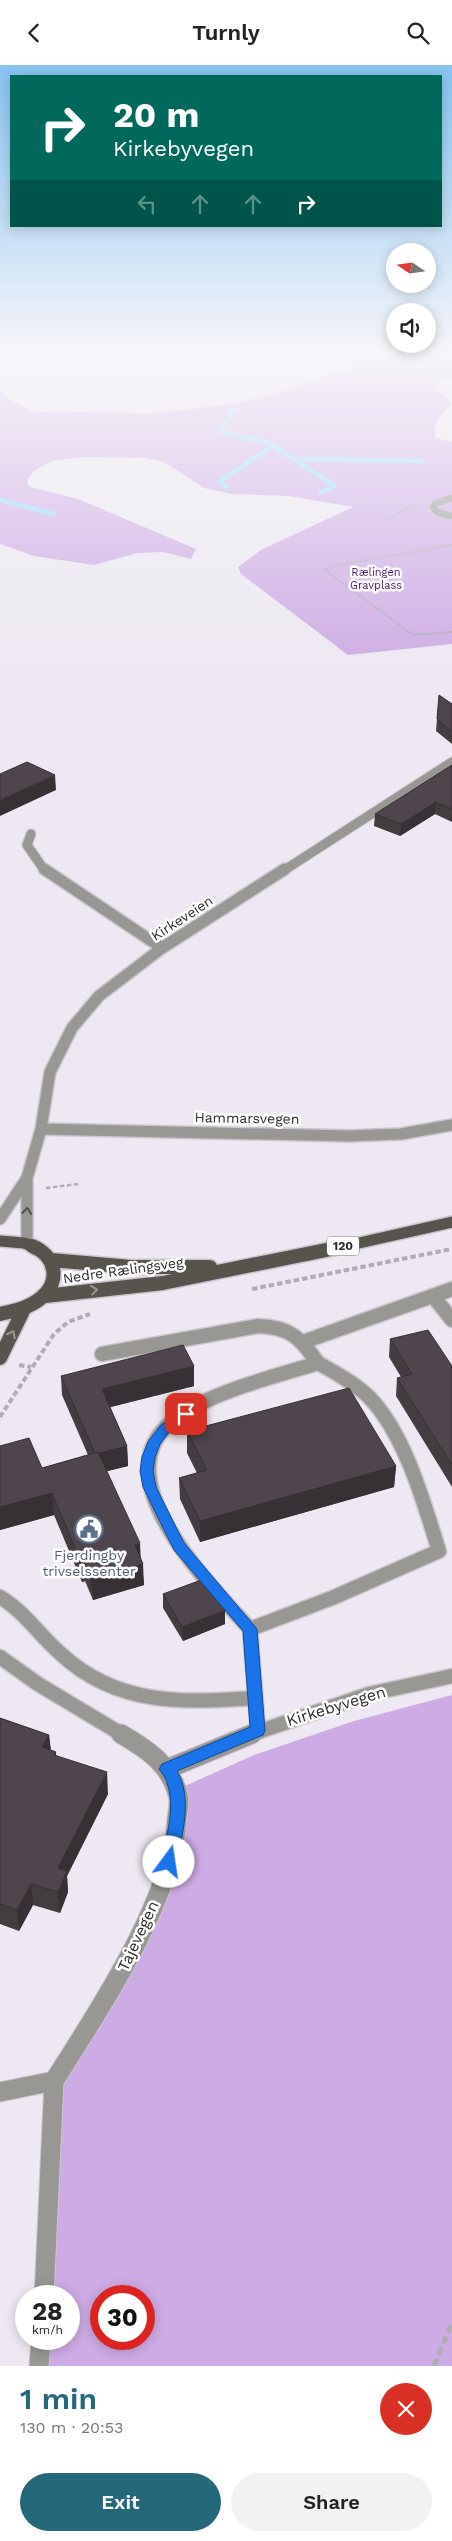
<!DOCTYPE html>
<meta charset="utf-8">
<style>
body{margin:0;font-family:"Work Sans",sans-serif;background:#f2f2f2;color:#222;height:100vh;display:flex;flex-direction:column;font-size:19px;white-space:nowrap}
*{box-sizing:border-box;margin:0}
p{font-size:16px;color:#767676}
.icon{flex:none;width:28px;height:28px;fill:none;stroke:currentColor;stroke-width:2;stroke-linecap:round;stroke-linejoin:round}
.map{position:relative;height:2301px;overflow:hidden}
.sheet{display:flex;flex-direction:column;background:#fff;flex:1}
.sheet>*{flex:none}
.top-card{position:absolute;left:10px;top:10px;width:432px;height:152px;border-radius:0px;box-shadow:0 2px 12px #0003;background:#00695c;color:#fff;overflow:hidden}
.needle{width:32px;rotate:283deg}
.fabs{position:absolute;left:386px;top:178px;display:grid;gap:10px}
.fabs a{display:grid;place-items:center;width:50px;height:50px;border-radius:50%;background:#fff;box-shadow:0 2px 12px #0003;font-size:25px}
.speed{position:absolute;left:15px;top:2220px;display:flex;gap:10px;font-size:25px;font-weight:700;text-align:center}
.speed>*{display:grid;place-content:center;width:65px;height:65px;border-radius:50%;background:#fff;box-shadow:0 2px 12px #0003;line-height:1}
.speed small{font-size:12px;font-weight:400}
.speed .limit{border:8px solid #d22;background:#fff;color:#111}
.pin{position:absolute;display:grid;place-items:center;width:42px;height:42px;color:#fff;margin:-21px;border-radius:10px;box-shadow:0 2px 8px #0006}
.me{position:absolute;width:55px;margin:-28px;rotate:14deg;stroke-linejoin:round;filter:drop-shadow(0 0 4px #0008)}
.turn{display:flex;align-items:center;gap:18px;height:105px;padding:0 20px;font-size:22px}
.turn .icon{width:65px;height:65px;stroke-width:2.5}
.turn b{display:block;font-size:35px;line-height:42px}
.lanes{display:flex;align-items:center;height:48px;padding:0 20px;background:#0003;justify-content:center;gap:25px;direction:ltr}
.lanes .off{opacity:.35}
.round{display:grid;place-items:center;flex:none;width:52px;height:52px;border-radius:26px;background:#f2f2f2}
.headline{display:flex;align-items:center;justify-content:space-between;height:85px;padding:0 20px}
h1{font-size:30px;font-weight:600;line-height:38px;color:#25687a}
.cta{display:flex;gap:10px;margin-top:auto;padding:10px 20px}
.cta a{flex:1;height:58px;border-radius:30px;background:#25687a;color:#fff;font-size:20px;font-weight:600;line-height:58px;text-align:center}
.cta a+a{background:#f2f2f2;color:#222}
header{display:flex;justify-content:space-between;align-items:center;height:65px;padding:0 20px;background:#fff;font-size:22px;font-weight:600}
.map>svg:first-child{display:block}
</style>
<header><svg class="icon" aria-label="back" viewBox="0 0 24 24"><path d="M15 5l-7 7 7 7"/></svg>Turnly<svg class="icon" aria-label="search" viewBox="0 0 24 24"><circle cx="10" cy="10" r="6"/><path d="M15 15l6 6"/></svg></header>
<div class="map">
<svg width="452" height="2301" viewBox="0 0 452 2301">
<rect width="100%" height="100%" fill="#ede8f1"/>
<path fill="#cdabe4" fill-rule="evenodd" d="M400,290H452V313L436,317L434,324L448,333L451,339C442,349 431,359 436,373L452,377V579L348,590L241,509L238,502L261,485L353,442L289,431L232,429L204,423L164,397L145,393L84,392L51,396L33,407L27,416L30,422L78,434L196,484L191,494L163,487L137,488L94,500L34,491L0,479V325L10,335L35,347L153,348L233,339L265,331L378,294Z
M452,1630V2301H49L50,2274H69V2231H52L48,2012L120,1907L158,1826L175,1756L167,1729L254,1690L354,1656ZM101,2231H144V2274H101Z"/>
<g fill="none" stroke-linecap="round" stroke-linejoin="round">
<path stroke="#93dbfc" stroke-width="4.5" d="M233,345L220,367L268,377L335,421L320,428
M292,394L422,396
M227,422L219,417L273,380
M0,435L54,449"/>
<g stroke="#cbc6ce" stroke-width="8">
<path id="minor-far4" d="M452,433L436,438L433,442L437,447L452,451"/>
</g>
<g stroke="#cbc6ce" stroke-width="11">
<path id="minor-far3" d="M31,769L27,780L45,806
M283,806L452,697"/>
</g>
<g stroke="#cbc6ce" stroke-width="14">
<path id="minor-far2" d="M44,804L162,883
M41,1064L349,1071L401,1069L452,1060
M27,1113V1179
M0,1154L27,1113L41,1064L50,1007L72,963L99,931L162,883L285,804"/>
</g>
<g stroke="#cbc6ce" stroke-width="17">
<path id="minor-far1" d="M433,1231L452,1255
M303,1277L452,1224
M102,1289L258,1261C291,1262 300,1273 318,1298
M318,1298C336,1308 354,1318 369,1332C405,1369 424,1438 439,1486L332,1533L250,1564C212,1522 109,1421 165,1363C198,1329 274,1312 318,1298Z
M0,1532C24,1546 40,1571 61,1589C117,1641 184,1638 255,1633
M250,1564L258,1666
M0,1592L38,1619L123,1670
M249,1670L369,1629L452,1611"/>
</g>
<g stroke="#cbc6ce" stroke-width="21">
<path id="minor" d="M167,1704L252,1669
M0,2027L54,2016C98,1947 173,1835 177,1753C178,1746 180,1737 178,1730C170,1699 147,1684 121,1669
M44,2231L54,2016
M39,2301L41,2274"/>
</g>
<g stroke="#cbc6ce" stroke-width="14">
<path id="major-far1" d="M0,1176L24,1178L35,1182
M341,1182L452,1157"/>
</g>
<g stroke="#cbc6ce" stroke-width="17">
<path id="major" d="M51,1195L131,1202H210
M45,1231L163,1218L346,1181
M0,1249C14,1246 29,1243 41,1233C62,1216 55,1190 32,1181
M0,1293L24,1244"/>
</g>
<path stroke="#b0acb4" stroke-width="2" stroke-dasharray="2.5 1" stroke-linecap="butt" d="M388,455L403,445L416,441
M452,480L333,501L325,505L413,570L452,567"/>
<path stroke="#b0acb4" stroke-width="2.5" stroke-dasharray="4.5 2.5" stroke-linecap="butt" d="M46,1123L78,1119"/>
<path stroke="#b0acb4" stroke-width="4" stroke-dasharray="5.5 3" stroke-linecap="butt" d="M252,1224L452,1184
M19,1300L31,1302
M0,1352L54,1269L68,1257L90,1249"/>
<path stroke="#b0acb4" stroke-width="5" stroke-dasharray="8 4" stroke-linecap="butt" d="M434,2301L452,2258"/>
<use href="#minor-far4" stroke="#989793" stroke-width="7"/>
<use href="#minor-far3" stroke="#989793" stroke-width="9"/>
<use href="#minor-far2" stroke="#989793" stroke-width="11"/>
<use href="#minor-far1" stroke="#989793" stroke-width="14"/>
<use href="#minor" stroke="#989793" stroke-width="19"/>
<use href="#major-far1" stroke="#56544d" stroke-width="11"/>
<use href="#major" stroke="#56544d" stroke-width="14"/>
</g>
<path fill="#433c41" d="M439,630L452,639V679L436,666Z
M452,700V757L435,749L400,771L374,761L375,749Z
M390,1274L452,1301V1422L396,1331L397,1313L401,1312L389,1292Z
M194,1301V1321L110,1342L127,1381L128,1401L107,1406L141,1493L144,1520L93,1535L85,1516L82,1517L54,1450L0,1465V1381L42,1403L88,1390L62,1330L61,1311Z
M187,1366L396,1401L394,1422L200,1477L180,1434L179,1413L197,1408L187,1388Z
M163,1529L225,1559L183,1576L163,1543Z
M0,1653L49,1670L51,1685L56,1687V1690L108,1729L67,1811L68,1827L60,1848L33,1840L19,1866L0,1859Z"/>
<path fill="#373135" d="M55,710L56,725L0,751V735Z
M436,737L435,749L400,771L401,759Z
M194,1301V1321L103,1344L102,1324Z
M127,1381L128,1401L96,1409L95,1389Z
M396,1401L394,1422L200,1477V1456Z
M52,1428L54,1450L0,1465V1442Z
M140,1478L141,1499H143L144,1520L93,1535L91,1513L135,1480Z
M83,1494L85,1516L82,1517L80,1495Z
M225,1545V1559L183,1576L182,1562Z
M49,1670L51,1691L42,1682Z
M107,1707L108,1729L67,1811L68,1827L60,1848L58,1827V1803Z
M31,1819L33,1840L19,1866L17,1845Z"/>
<path fill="#4e464c" stroke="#373135" d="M439,630L452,639V667L437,654Z
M27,697L55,710L0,735V709Z
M452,700V744L436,737L401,759L375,749Z
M428,1265L452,1301V1400L397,1313L412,1309L390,1274Z
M183,1280L194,1301L102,1324L127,1381L99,1388L98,1387L95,1388L61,1311Z
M349,1323L396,1401L200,1456L179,1413L207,1405L187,1366Z
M29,1373L42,1403L98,1387L140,1478L135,1480L143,1499L91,1513L83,1494L80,1495L52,1428L0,1442V1381Z
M204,1514L225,1545L182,1562L163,1529Z
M0,1653L49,1670L42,1682L56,1687L54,1690L107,1707L58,1803L67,1806L58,1827L31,1819L17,1845L0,1839Z"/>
<defs><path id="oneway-chevron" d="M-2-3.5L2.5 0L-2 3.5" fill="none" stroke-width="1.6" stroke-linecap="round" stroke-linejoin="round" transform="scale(1.25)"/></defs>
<use stroke="#535152" href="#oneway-chevron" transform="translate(27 1146) rotate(-84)"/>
<g stroke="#9a9894">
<use href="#oneway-chevron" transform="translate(94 1225) rotate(-7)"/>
<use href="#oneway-chevron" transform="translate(12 1269) rotate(-63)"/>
</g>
<linearGradient id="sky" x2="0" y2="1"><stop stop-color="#86c4f0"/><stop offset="0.47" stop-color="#f7f5f9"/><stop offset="1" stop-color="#f7f5f9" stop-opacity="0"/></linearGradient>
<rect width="452" height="612" fill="url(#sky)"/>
<path fill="#1a73e8" stroke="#114b97" d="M186,1344L190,1346L192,1349L190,1352L170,1366L160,1379L155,1392L153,1406L156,1422L184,1478L257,1564L265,1666L263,1670L177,1706C193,1733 182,1769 177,1797L174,1802L169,1804L163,1802L161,1797C166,1773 176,1742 167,1718C166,1713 162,1708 159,1704L162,1699L250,1662L243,1566L174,1485L143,1422L140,1406L142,1392L148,1377L161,1360Z"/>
<defs>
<g id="civic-ring" transform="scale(1.4375)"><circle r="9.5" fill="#fff" stroke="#5c6f8a" stroke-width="1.5"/><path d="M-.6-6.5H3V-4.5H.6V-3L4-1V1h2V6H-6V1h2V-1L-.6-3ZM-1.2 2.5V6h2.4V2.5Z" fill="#5c6f8a"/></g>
</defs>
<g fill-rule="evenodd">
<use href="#civic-ring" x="89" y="1464"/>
</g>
<g text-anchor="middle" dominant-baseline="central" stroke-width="5" stroke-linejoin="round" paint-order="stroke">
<g font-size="11" fill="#4d1869" stroke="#fff">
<text x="376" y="507">Rælingen<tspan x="376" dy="13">Gravplass</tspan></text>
</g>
<rect fill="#fff" stroke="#6d6b6d" stroke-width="1" x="327" y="1171.5" width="32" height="19" rx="4"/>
<g font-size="12" font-weight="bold" fill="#2e2c2f">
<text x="343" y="1181">120</text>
</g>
<g font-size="14" fill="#2e2c2f" stroke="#fff">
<text transform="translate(182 853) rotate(-33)">Kirkeveien</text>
<text transform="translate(247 1053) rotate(1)">Hammarsvegen</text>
<text transform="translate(123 1205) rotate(-8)">Nedre Rælingsveg</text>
</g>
<g font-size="14" fill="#4e5e75" stroke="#fff">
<text x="89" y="1490">Fjerdingby<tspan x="89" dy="16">trivselssenter</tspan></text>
</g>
<g font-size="16" fill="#2e2c2f" stroke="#fff">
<text transform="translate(336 1641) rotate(-17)">Kirkebyvegen</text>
<text transform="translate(138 1871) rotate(-65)">Tajevegen</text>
</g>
</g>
</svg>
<div class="fabs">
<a><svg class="needle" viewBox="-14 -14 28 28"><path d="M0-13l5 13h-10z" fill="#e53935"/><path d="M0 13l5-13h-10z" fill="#767676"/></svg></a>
<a><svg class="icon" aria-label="sound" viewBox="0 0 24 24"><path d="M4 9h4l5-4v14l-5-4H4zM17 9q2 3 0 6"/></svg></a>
</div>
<div class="speed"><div>28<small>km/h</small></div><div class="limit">30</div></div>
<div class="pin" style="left:186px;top:1349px;background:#d93025"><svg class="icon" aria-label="arrive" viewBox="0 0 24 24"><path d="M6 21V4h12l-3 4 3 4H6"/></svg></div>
<svg class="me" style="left:169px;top:1797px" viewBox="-20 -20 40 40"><circle r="19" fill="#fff"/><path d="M0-13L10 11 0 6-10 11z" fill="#1a73e8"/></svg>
<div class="top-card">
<div class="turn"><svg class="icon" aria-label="right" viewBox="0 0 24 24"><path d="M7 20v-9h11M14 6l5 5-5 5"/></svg><div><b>20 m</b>Kirkebyvegen</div></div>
<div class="lanes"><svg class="icon off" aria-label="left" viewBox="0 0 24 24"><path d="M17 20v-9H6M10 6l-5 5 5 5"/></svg><svg class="icon off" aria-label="ahead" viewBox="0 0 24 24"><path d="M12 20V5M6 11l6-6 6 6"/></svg><svg class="icon off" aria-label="ahead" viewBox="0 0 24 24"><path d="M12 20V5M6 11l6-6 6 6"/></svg><svg class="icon" aria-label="right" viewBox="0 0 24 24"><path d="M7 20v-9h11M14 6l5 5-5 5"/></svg></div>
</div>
</div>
<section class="sheet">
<div class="headline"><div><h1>1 min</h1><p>130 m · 20:53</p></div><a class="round" style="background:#d93025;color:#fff"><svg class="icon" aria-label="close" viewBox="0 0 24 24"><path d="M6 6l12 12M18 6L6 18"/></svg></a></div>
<div class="cta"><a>Exit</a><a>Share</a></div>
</section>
